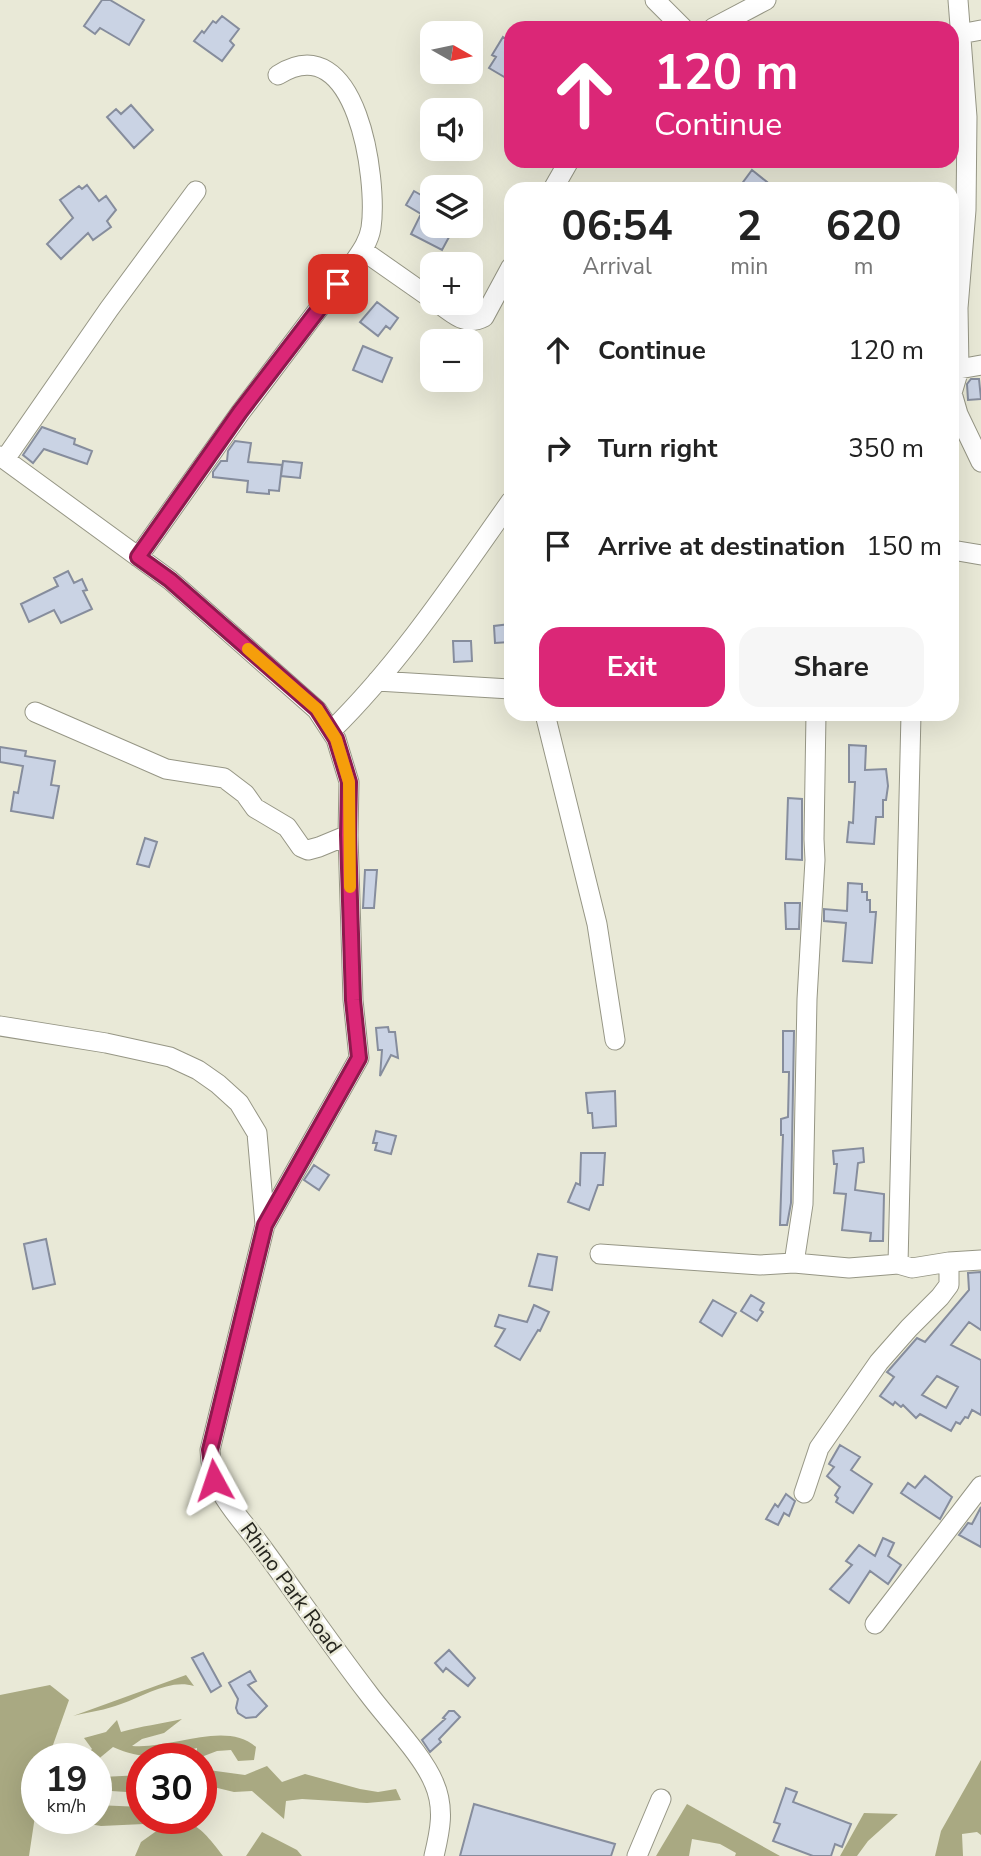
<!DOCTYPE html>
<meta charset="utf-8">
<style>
body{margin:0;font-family:"Nunito Sans",sans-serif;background:#f6f6f6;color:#222;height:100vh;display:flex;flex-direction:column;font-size:26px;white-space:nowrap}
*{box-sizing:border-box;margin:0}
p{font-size:23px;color:#767676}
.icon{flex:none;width:38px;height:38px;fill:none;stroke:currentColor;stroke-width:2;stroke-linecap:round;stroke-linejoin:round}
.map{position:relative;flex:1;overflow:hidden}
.drawer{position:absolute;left:504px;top:182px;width:455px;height:539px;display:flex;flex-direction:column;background:#fff;border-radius:21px;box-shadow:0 7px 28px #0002}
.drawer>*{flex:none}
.hud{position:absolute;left:504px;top:21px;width:455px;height:147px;border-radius:21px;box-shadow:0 7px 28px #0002;background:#db2777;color:#fff;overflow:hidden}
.needle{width:46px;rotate:99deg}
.fabs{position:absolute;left:420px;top:21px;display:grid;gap:14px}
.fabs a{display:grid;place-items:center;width:63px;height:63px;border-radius:14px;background:#fff;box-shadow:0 7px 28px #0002;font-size:35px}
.speed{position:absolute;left:21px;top:1743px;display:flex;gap:14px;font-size:35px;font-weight:700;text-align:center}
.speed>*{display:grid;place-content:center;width:91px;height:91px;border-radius:50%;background:#fff;box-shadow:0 7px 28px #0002;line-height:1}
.speed small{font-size:18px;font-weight:400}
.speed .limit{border:10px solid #d22;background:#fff;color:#111}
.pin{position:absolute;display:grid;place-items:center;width:60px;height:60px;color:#fff;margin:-30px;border-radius:14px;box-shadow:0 4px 10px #0006}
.me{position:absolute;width:77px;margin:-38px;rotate:355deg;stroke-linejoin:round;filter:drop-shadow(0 0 5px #0008)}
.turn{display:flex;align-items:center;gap:24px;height:147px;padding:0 35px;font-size:32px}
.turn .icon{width:91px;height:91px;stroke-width:2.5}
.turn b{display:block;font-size:49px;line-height:60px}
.eta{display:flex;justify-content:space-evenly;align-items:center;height:119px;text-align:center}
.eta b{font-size:42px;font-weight:700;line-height:49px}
.cta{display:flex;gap:14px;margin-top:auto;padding:14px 35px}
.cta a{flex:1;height:80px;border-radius:21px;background:#db2777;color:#fff;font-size:28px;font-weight:700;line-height:80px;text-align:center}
.cta a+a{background:#f6f6f6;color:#222}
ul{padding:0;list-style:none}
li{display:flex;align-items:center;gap:21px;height:98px;padding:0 35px}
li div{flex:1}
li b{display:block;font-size:26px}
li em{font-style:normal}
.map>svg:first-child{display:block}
</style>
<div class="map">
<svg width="981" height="1856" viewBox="0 0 981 1856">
<rect width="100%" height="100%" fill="#e9e9d7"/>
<path fill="#a9a982" d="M186,1675L194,1686C169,1679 145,1696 121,1704C106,1710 89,1712 73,1716Z
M50,1685L69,1700L48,1759H37V1803L29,1856H0V1695Z
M182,1719L164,1733L142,1739L132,1746C170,1750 225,1720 256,1747L254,1760L238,1761L231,1750L217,1751L196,1759L197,1748C165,1757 144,1761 113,1747L96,1761V1759H82L92,1749L84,1738L106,1732L117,1720L121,1732C141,1726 161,1724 182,1719Z
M981,1760V1835L977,1832L962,1834L963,1856H935L941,1831Z
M267,1766L282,1782L305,1774L360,1789L378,1792L396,1789L401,1800L367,1803L302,1799L286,1801L284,1819L252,1791L234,1792L201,1784V1769L245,1775Z
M142,1775V1793L96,1790V1780L102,1777Z
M687,1804L780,1856H735L736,1853L720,1844L692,1839L689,1856H656Z
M96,1805L142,1807V1818C187,1818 195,1818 223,1856H135L141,1842L162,1827L144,1824L101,1826L64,1820L66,1818H96Z
M864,1813L898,1814L868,1841L857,1856H840Z
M262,1832L297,1850L302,1856H246Z"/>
<path fill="#cad3e4" stroke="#868d9d" stroke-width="2" fill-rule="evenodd" d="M102,0H110L144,20L129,45L100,28L95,34L84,26Z
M222,16L239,29L230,41L234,45L222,61L194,41L202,31L204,33L213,21L216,23Z
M503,37L511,42V81L489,68L496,57L492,55Z
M131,105L153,130L134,148L107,117L116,109L121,114Z
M752,170L767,182L761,189H738Z
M87,185L99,201L106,196L116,210L107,221L111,227L93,240L88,233L61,259L47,244L73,218L60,200L79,186L82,189Z
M414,191L428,199L432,192V226H455L442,250L411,234L421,214L406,205Z
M377,302L398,318L390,329L386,326L378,336L360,322Z
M363,346L392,358L382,382L353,370Z
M971,379H979L981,399L968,400L967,384Z
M42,427L75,439L74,444L92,451L87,464L44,449L33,463L23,455Z
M235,441L251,443L248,462L282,465L279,491L269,490V494L247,492L248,481L213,477V472L221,461H227L228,451Z
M283,461L302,463L300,478L281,476Z
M68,571L74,583L82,579L87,590L83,591L92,609L61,623L54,610L29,622L21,604L58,586L54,578Z
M511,624V642L495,643L494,626Z
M453,641H471L472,661L454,662Z
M849,745L866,746L865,770L886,769L888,786L886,800H883V817H876L874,844L847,842L849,822L853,823L855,782H849Z
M0,747L26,751L25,756L55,761L51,785L59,786L53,818L11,811L14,792L18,793L23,766L0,762Z
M788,798L802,799V860L786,859Z
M145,838L157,842L149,867L137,864Z
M365,870H377L374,908H363Z
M848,883L862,884V892H867V900H870V912H876L872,963L843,961L846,923L824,921V909L847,911Z
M785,903H800L799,929H786Z
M388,1027L389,1032H395L398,1058L391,1055L380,1076L382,1050H378L376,1028Z
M783,1031H794L791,1203L787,1225H780L783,1135H781V1119L788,1117L789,1072H783Z
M615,1091L616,1126L593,1128L592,1113H588L586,1093Z
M376,1131L396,1136L391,1154L375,1150L377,1143H373Z
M863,1148L864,1162L858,1163L855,1190L884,1194L883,1241H870L871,1233L842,1230L846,1194L834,1193L837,1164H834L833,1151Z
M581,1153H605L603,1185H598L589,1210L568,1202L576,1183L580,1185Z
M314,1165L329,1175L319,1190L304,1180Z
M46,1239L55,1284L33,1289L24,1244Z
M538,1254L557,1257L552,1290L529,1286Z
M981,1272V1330L969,1322L951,1345L981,1360V1415L972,1410L968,1418L965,1417L960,1424L956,1422L951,1431L920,1414L916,1418L903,1405L901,1407L895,1402L893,1405L880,1396L894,1377L887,1372L889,1370L917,1338L925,1342L969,1290L968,1273ZM937,1376L958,1387L946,1408L922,1395Z
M751,1295L764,1303L760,1310L763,1312L757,1321L741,1311Z
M713,1300L736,1313L722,1336L700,1322Z
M534,1305L549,1312L540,1331L538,1330L520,1360L495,1346L505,1329L495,1326L499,1315L527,1322Z
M840,1445L860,1457L851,1470L872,1484L853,1513L836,1502L838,1498L835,1495L840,1487L827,1476L834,1467L829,1464Z
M925,1476L952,1497L940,1519L901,1493L908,1483L915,1488Z
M786,1494L795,1501L789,1516L784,1513L778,1525L766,1519L775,1504L778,1507Z
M981,1507V1547L959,1535L968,1523L972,1524Z
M883,1538L894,1543L888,1556L901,1565L888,1584L870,1571L849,1603L830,1589L852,1565L846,1561L859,1545L875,1556Z
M449,1650L475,1678L468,1686L446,1668L443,1672L435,1663Z
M203,1653L221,1686L211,1692L192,1658Z
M250,1671L256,1681L248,1685L267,1706L256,1717L246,1718L238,1713L236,1708L238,1699L229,1683Z
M449,1711H454L460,1717L439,1739L441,1742L430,1752L422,1740L445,1719L443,1718Z
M786,1788L797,1792L793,1802L851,1824L842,1847L835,1844L831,1856H813L773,1841L780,1824L774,1822Z
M474,1804L615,1844L611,1856H460Z"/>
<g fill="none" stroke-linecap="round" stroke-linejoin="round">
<g stroke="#969685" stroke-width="21">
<path id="minor" d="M655,0L683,28
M958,0L967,117L966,210L958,308L959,369L952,393L958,414L981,462
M713,28L766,0
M960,34L981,30
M553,189L569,161
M362,250L432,299
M438,303C453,313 465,327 484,317L511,267
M959,369L981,365
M0,456L170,580L317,710L336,739L349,782L348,835L353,1000L359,1058L265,1225
M5,459L109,309L196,191
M952,550L981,555
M138,557L240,413L354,262C361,252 369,241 371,228C378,180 357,25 278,75
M377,681L511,689
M35,712L166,769L224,778L245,794L255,808L287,827L301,847L308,850L319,847L348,835
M545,714L597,924L615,1040
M332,730C401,662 455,580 511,501
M0,1026L106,1043L170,1057L198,1070L218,1084L239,1103L257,1133L265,1225L210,1450C211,1492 238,1514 261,1546C297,1595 331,1645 368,1693C387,1719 422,1754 434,1783C445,1808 440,1831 434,1856
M600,1254L760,1265L794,1263L849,1268L898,1264L912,1268L949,1262L981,1260
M794,1263L803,1204L807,999L815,860L814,839L816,714
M898,1264L911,714
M804,1493L819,1448L879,1362L909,1328L940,1297L949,1285V1262
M875,1624L981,1486
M637,1856L661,1799"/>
</g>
<use href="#minor" stroke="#fff" stroke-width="19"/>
</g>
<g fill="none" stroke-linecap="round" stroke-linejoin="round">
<g stroke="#8e194d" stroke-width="18">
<path id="route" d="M214,1480L210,1450L265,1225L359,1058L353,1000L348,835L349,782L336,739L317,709L170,580L138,557L240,412L338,284"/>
</g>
<use href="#route" stroke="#db2777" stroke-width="12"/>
<path stroke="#f59e0b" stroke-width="12" d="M248,649L317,709L336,739L349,782L350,887"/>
</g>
<g text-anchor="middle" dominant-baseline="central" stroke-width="5" stroke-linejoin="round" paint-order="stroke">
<g font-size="21" fill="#26261f" stroke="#e9e9d7">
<text transform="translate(291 1588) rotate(54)">Rhino Park Road</text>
</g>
</g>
</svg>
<div class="fabs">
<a><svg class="needle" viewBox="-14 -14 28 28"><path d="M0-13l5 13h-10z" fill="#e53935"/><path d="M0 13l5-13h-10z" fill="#767676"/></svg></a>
<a><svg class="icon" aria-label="sound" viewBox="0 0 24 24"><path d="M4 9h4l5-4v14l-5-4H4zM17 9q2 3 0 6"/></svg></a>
<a><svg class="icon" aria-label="layers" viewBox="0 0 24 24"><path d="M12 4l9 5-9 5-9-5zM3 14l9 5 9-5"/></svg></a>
<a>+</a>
<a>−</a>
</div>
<div class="speed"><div>19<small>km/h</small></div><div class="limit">30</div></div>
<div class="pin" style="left:338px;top:284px;background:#d93025"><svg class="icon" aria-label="arrive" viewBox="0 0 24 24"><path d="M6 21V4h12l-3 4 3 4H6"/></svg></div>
<svg class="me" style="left:214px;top:1480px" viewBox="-20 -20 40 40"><path d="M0-17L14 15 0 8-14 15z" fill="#db2777" stroke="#fff" stroke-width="4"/></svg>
<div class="hud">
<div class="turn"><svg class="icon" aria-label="ahead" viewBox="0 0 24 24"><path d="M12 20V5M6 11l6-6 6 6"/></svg><div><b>120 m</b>Continue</div></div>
</div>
<section class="drawer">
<div class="eta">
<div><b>06:54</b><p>Arrival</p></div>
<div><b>2</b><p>min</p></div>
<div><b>620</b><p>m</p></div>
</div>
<ul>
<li><svg class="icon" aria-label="ahead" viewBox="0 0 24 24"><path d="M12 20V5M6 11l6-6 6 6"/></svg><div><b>Continue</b></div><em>120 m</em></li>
<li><svg class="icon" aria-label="right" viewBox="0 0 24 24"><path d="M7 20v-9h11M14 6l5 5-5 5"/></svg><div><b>Turn right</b></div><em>350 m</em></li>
<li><svg class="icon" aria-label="arrive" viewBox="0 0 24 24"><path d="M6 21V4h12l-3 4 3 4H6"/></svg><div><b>Arrive at destination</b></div><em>150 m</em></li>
</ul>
<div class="cta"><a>Exit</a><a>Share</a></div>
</section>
</div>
